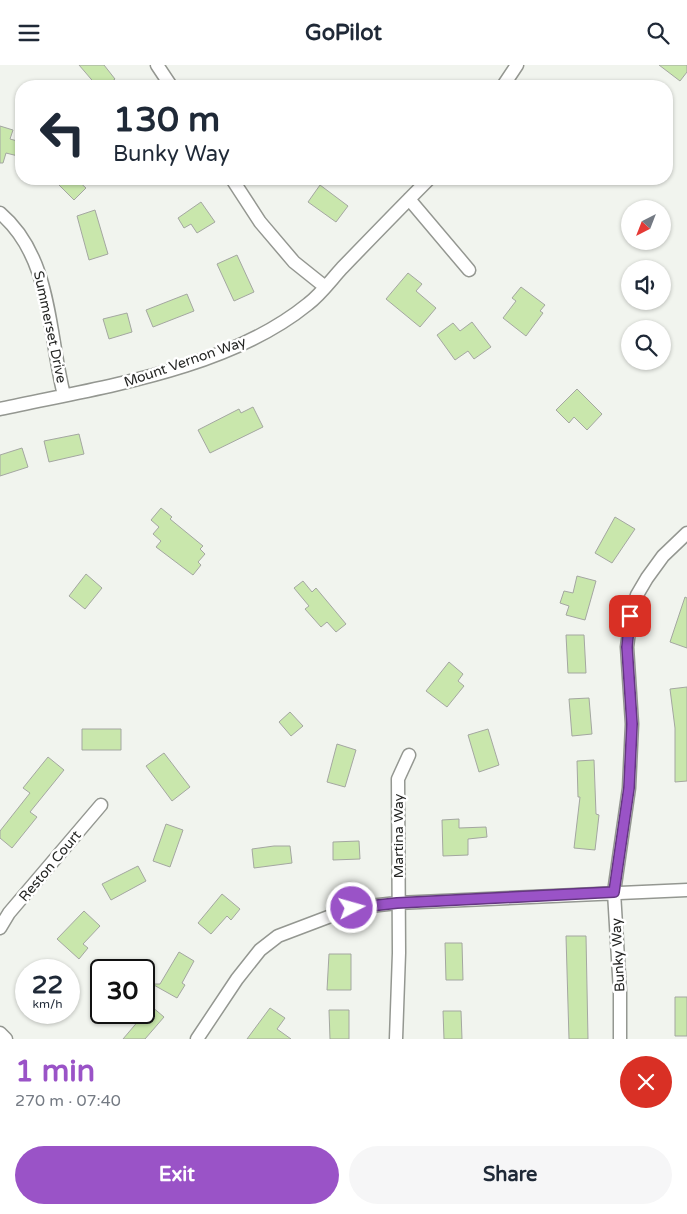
<!DOCTYPE html>
<meta charset="utf-8">
<style>
body{margin:0;font-family:"Varela Round",sans-serif;background:#f6f6f7;color:#1f2937;height:100vh;display:flex;flex-direction:column;font-size:19px;white-space:nowrap}
*{box-sizing:border-box;margin:0}
p{font-size:16px;color:#747a83}
.icon{flex:none;width:28px;height:28px;fill:none;stroke:currentColor;stroke-width:2;stroke-linecap:round;stroke-linejoin:round}
.map{position:relative;height:974px;overflow:hidden}
.side{display:flex;flex-direction:column;background:#fff;flex:1}
.side>*{flex:none}
.banner{position:absolute;left:15px;top:15px;width:658px;height:105px;border-radius:20px;box-shadow:0 1px 4px #0004;background:#fff;color:#1f2937;overflow:hidden}
.needle{width:32px;rotate:222deg}
.tools{position:absolute;left:621px;top:135px;display:grid;gap:10px}
.tools a{display:grid;place-items:center;width:50px;height:50px;border-radius:50%;background:#fff;box-shadow:0 1px 4px #0004;font-size:25px}
.speed{position:absolute;left:15px;top:894px;display:flex;gap:10px;font-size:25px;font-weight:700;text-align:center}
.speed>*{display:grid;place-content:center;width:65px;height:65px;border-radius:50%;background:#fff;box-shadow:0 1px 4px #0004;line-height:1}
.speed small{font-size:12px;font-weight:400}
.speed .limit{border:2px solid #111;border-radius:8px;background:#fff;color:#111}
.pin{position:absolute;display:grid;place-items:center;width:42px;height:42px;color:#fff;margin:-21px;border-radius:10px;box-shadow:0 2px 8px #0006}
.me{position:absolute;width:55px;margin:-28px;rotate:84deg;stroke-linejoin:round;filter:drop-shadow(0 0 4px #0008)}
.turn{display:flex;align-items:center;gap:18px;height:105px;padding:0 15px;font-size:22px}
.turn .icon{width:65px;height:65px;stroke-width:2.5}
.turn b{display:block;font-size:35px;line-height:42px}
.round{display:grid;place-items:center;flex:none;width:52px;height:52px;border-radius:26px;background:#f6f6f7}
.head{display:flex;align-items:center;justify-content:space-between;height:85px;padding:0 15px}
h1{font-size:30px;font-weight:700;line-height:38px;color:#9a53c7}
.button{display:flex;gap:10px;margin-top:auto;padding:10px 15px}
.button a{flex:1;height:58px;border-radius:30px;background:#9a53c7;color:#fff;font-size:20px;font-weight:700;line-height:58px;text-align:center}
.button a+a{background:#f6f6f7;color:#1f2937}
header{display:flex;justify-content:space-between;align-items:center;height:65px;padding:0 15px;background:#fff;font-size:22px;font-weight:700}
.map>svg:first-child{display:block}
</style>
<header><svg class="icon" aria-label="menu" viewBox="0 0 24 24"><path d="M4 6h16M4 12h16M4 18h16"/></svg>GoPilot<svg class="icon" aria-label="search" viewBox="0 0 24 24"><circle cx="10" cy="10" r="6"/><path d="M15 15l6 6"/></svg></header>
<div class="map">
<svg width="687" height="974" viewBox="0 0 687 974">
<rect width="100%" height="100%" fill="#f1f4ee"/>
<path fill="#c9e7ac" stroke="#a4a7a1" d="M79,0H104L115,14L106,21H97Z
M659,0H687V7L680,16Z
M0,61L13,65L10,74L21,77L18,91L6,88L3,98H0Z
M53,114H76L86,123L74,135Z
M320,120L348,141L336,157L308,137Z
M201,137L215,157L197,168L191,159L184,163L178,153Z
M95,145L108,189L89,195L77,151Z
M237,190L254,227L234,236L217,199Z
M408,208L422,219L416,226L436,243L420,262L386,234Z
M521,222L545,240L540,246L543,248L526,271L503,253L516,236L512,233Z
M187,229L194,246L153,262L146,245Z
M127,248L132,267L109,274L103,254Z
M472,257L491,282L474,294L468,286L455,295L437,270L453,258L460,266Z
M577,324L602,349L587,365L574,352L569,358L556,345Z
M253,342L263,362L210,388L198,365L239,344L241,348Z
M79,369L84,389L49,397L44,376Z
M22,383L28,402L0,411V390Z
M161,443L172,452L170,454L203,481L200,484L205,489L198,497L201,500L193,510L156,482L161,476L153,469L159,462L151,455Z
M615,452L635,464L612,498L595,488Z
M86,509L102,523L85,544L69,531Z
M577,511L596,516L585,555L566,550L569,541L560,538L564,526L573,528Z
M303,516L312,527L316,523L346,559L336,567L327,557L321,562L305,544L309,541L294,523Z
M685,532L687,533V583L670,577Z
M566,570H584L586,608H568Z
M449,597L463,609L458,616L464,621L447,642L426,626Z
M687,622V716L675,717V663L670,624Z
M589,633L592,669L572,671L569,634Z
M290,647L303,661L291,671L279,657Z
M82,664H121V685H82Z
M488,664L499,700L479,707L468,670Z
M337,679L356,685L345,722L327,717Z
M164,688L190,722L172,736L146,701Z
M48,692L64,705L30,747L37,752L12,783L0,773V766L30,728L23,723Z
M594,695L596,749L599,750L595,785L574,783L580,732H578L577,696Z
M459,754V763L486,762L487,772L468,774V790L443,791L442,755Z
M166,759L183,765L170,802L153,796Z
M359,776L360,794L333,795V777Z
M274,781H290L292,798L254,803L252,784Z
M138,801L146,816L111,835L102,819Z
M222,829L240,844L231,855L227,851L211,869L198,858Z
M84,846L100,861L83,879L88,883L79,894L57,874Z
M566,871H586L588,974H569Z
M445,878H462L463,915H446Z
M179,887L194,896L182,918L185,920L177,933L152,919H160Z
M329,889H351V925H327Z
M675,932H687V971H675Z
M151,941L164,952L145,974H123Z
M270,943L285,953L277,964L291,974H247Z
M329,945H349V974H330Z
M443,946H461L462,974H444Z"/>
<g fill="none" stroke-linecap="round" stroke-linejoin="round">
<g stroke="#949791" stroke-width="15">
<path id="street" d="M157,0L171,21
M503,21L517,0
M232,114L260,157L294,197L324,221
M409,134L469,205
M0,148C52,192 48,268 64,330
M0,344C100,322 227,305 308,239C321,229 331,215 342,203C371,173 400,143 429,114
M0,863L9,848L101,740
M0,968L6,974
M197,974L237,914L260,885L278,871L352,843L397,838L687,825
M396,974L399,888L398,714L409,690
M620,974V927L614,827L629,723L632,659L627,582L631,551L637,530L647,513L663,491L687,468"/>
</g>
<use href="#street" stroke="#fff" stroke-width="12"/>
</g>
<g fill="none" stroke-linecap="round" stroke-linejoin="round">
<g stroke="#643681" stroke-width="12">
<path id="route" d="M352,843L397,838L614,827L629,723L632,659L627,582L630,551"/>
</g>
<use href="#route" stroke="#9a53c7" stroke-width="9"/>
</g>
<g text-anchor="middle" dominant-baseline="central" stroke-width="5" stroke-linejoin="round" paint-order="stroke">
<g font-size="14" fill="#252624" stroke="#fff">
<text transform="translate(50 262) rotate(78)">Summerset Drive</text>
<text transform="translate(185 297) rotate(-19)">Mount Vernon Way</text>
<text transform="translate(398 771) rotate(-90)">Martina Way</text>
<text transform="translate(50 801) rotate(-50)">Reston Court</text>
<text transform="translate(618 890) rotate(-93)">Bunky Way</text>
</g>
</g>
</svg>
<div class="tools">
<a><svg class="needle" viewBox="-14 -14 28 28"><path d="M0-13l5 13h-10z" fill="#e53935"/><path d="M0 13l5-13h-10z" fill="#747a83"/></svg></a>
<a><svg class="icon" aria-label="sound" viewBox="0 0 24 24"><path d="M4 9h4l5-4v14l-5-4H4zM17 9q2 3 0 6"/></svg></a>
<a><svg class="icon" aria-label="search" viewBox="0 0 24 24"><circle cx="10" cy="10" r="6"/><path d="M15 15l6 6"/></svg></a>
</div>
<div class="speed"><div>22<small>km/h</small></div><div class="limit">30</div></div>
<div class="pin" style="left:630px;top:551px;background:#d93025"><svg class="icon" aria-label="arrive" viewBox="0 0 24 24"><path d="M6 21V4h12l-3 4 3 4H6"/></svg></div>
<svg class="me" style="left:352px;top:843px" viewBox="-20 -20 40 40"><circle r="17" fill="#9a53c7" stroke="#fff" stroke-width="3"/><path d="M0-11L8 9 0 5-8 9z" fill="#fff"/></svg>
<div class="banner">
<div class="turn"><svg class="icon" aria-label="left" viewBox="0 0 24 24"><path d="M17 20v-9H6M10 6l-5 5 5 5"/></svg><div><b>130 m</b>Bunky Way</div></div>
</div>
</div>
<section class="side">
<div class="head"><div><h1>1 min</h1><p>270 m · 07:40</p></div><a class="round" style="background:#d93025;color:#fff"><svg class="icon" aria-label="close" viewBox="0 0 24 24"><path d="M6 6l12 12M18 6L6 18"/></svg></a></div>
<div class="button"><a>Exit</a><a>Share</a></div>
</section>
